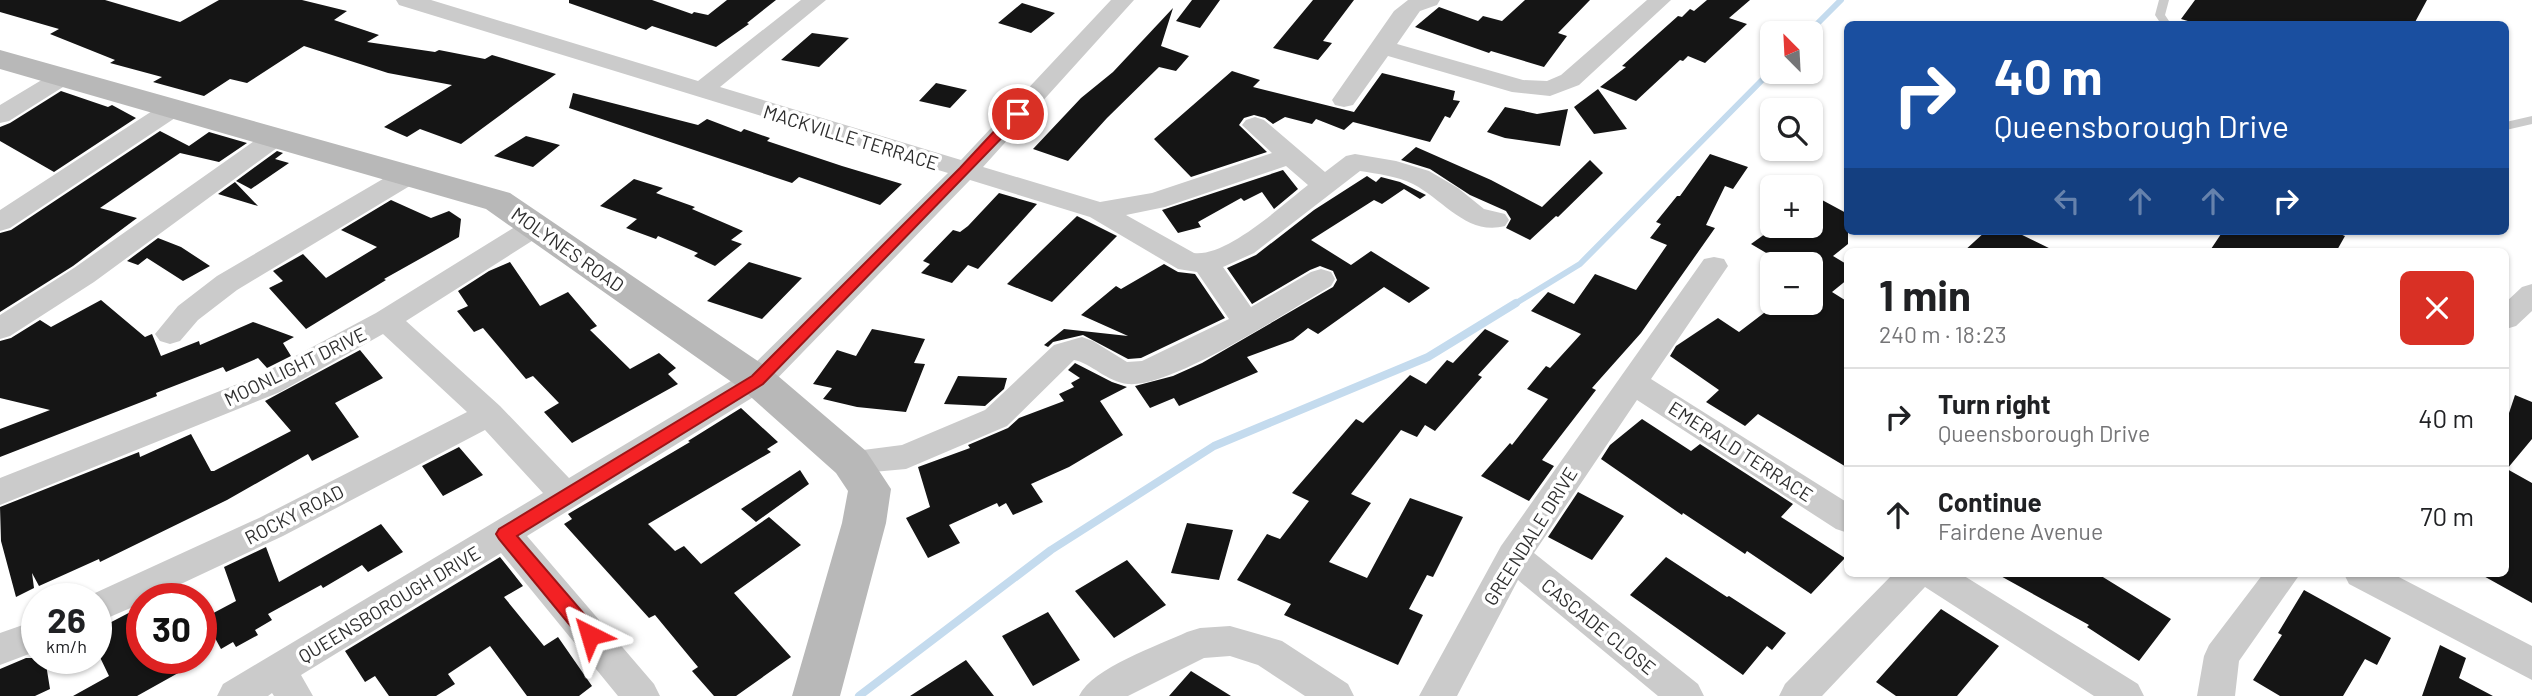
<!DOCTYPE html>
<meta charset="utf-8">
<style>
body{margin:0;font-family:Barlow,sans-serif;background:#f2f2f2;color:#202124;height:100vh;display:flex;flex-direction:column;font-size:26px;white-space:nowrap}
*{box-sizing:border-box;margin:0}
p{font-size:23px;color:#757577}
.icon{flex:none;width:38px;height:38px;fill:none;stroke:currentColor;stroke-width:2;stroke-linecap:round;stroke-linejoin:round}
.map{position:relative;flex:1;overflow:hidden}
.drawer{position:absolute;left:1844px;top:248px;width:665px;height:329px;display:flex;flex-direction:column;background:#fff;border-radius:10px;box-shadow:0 2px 5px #0004}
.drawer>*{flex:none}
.hud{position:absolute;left:1844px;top:21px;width:665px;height:214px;border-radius:10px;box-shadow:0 2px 5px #0004;background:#1a4fa0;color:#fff;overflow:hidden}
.needle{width:46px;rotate:336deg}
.buttons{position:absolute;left:1760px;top:21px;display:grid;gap:14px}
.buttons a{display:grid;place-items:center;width:63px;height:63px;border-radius:10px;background:#fff;box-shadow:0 2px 5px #0004;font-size:35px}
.speed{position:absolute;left:21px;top:583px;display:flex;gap:14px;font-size:35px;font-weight:700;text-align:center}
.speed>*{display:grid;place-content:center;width:91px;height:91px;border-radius:50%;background:#fff;box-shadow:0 2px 5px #0004;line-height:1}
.speed small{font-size:18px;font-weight:400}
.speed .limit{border:10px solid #d22;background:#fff;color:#111}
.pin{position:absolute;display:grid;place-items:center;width:60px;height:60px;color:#fff;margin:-30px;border:4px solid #fff;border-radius:50%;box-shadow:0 2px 7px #0007}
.me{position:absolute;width:77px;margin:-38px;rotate:320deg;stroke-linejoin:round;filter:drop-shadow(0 0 5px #0008)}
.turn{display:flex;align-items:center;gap:24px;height:147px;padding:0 35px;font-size:32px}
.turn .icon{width:91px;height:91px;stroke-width:2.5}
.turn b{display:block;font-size:49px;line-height:60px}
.lanes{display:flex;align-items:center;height:66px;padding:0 35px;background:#0003;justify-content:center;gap:35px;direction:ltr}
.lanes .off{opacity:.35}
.round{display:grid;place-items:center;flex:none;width:74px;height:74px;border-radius:10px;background:#f2f2f2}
.head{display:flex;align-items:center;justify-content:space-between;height:119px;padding:0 35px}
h1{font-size:42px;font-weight:700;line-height:52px}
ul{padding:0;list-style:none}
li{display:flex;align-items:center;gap:21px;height:98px;padding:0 35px;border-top:2px solid #e0e0e0}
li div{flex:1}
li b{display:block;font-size:26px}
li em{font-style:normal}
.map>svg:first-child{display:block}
</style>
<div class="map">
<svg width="2532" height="696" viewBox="0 0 2532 696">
<rect width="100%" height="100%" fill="#fff"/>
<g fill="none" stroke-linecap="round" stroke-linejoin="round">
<path stroke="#c4dbee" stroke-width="6" d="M1808,33L1841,0
M1513,305L1580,264L1773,69"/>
<path stroke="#c4dbee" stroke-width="8" d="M859,696L1051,550L1214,446L1428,357L1516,303"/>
</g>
<path fill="#151515" d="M0,0H105L180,22L219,0H302L347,11L334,20L379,35L367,42L435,52L439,50L485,59L492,55L556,74L461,144L420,129L407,137L384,127L452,85L388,73L304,46L247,83L230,79L204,96L153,82L162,77L110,63L115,60L50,34L59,29L0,12Z
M569,0H652L692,14L694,12L708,15L727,0H776L747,23L749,24L716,47L652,26L646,30L569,3Z
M1192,0H1220L1200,28L1176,21Z
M1313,0H1354L1323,41L1332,43L1318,60L1273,48Z
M1525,0H1590L1558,33L1567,36L1544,67L1491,51L1489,53L1415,27L1439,7L1478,21L1483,16L1502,21Z
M1707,0H1750L1729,18L1747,24L1705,63L1688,56L1683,61L1680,60L1636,101L1600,87L1626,67L1622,66L1678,16L1682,17L1690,9L1694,11Z
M2195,0H2427L2414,24H2198L2181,19Z
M1022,3L1055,13L1031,33L998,23Z
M1173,8L1161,46L1189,56L1176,71L1159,67L1107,118L1068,161L1033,149L1081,98L1113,72Z
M812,33L849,38L819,67L781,60Z
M1232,71L1260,80L1253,87L1354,112L1382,73L1455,91L1453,100L1460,101L1450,118L1445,116L1430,142L1353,122L1344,130L1316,119L1312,124L1285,117L1273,124L1265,118L1254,115L1244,118L1239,125L1267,152L1191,177L1154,139Z
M936,83L967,90L950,108L919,101Z
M1598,89L1627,129L1594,134L1574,107Z
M61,91L108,107L112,105L136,118L54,172L0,141V127L10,123Z
M573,93L698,125L707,119L741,132L744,129L770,138L767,141L842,166L902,184L880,205L799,177L792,183L569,108Z
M1505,107L1537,114L1568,109L1560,146L1505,138L1487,132Z
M160,131L189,146L209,132L247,143L219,162L180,153L100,208L137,218L73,266L0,312V233L11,230Z
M526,136L560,145L533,167L494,156Z
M1416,147L1491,180L1542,207L1590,160L1603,173L1558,217L1556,216L1530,240L1506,228L1511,219L1506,211L1470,195L1430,169L1401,160Z
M277,151L283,153L275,159L289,163L251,189L236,181Z
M1710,154L1748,167L1733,189L1725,186L1706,225L1715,228L1641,333L1592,388L1596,390L1542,460L1554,466L1529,501L1481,476L1510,443L1512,445L1548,399L1527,389L1546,366L1550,368L1581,334L1531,311L1548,292L1574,304L1595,274L1636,290L1667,245L1650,238L1661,224L1656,222L1677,196H1680Z
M1283,170L1298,189L1274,209L1262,192L1244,201L1241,198L1198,222L1201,227L1178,233L1162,210Z
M1367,176L1376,182L1381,177L1400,182L1426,195L1420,199L1404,189L1382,204L1374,200L1311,240L1351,265L1371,251L1430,288L1409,303L1384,287L1318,334L1308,328L1293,340L1247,357L1258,372L1179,406L1174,398L1150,408L1135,386L1173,376L1202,363L1333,287L1337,280L1333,271L1320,266L1310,270L1252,304L1227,268L1256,255L1314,210Z
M634,179L663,188L656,193L695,207L692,209L743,231L731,240L742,244L715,266L694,256L698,253L658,236L656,239L626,228L637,219L600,206Z
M235,182L258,206L218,194Z
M999,193L1037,204L978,269L968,265L952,283L921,273L930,264L923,261L953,230L960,232L968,226Z
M1811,194L1848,214V244L1833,256L1848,265V279L1832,292L1848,302V468L1758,414L1745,426L1706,402L1719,390L1670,356L1676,346L1718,318L1739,332L1777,303H1811V264H1785L1751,244L1776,226H1811Z
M391,200L431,218L449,211L461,219L459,237L384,279L386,280L306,329L269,288L283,281L273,271L303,254L326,278L377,247L341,230Z
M1077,216L1117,236L1052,302L1007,284Z
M1986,231H2014L2057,252H1963Z
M2223,231H2333L2345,236L2336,252H2209Z
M158,238L181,247L210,266L183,281L147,258L138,265L127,261Z
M510,262L540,306L568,292L597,326L590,330L630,369L659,353L676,368L668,374L678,384L572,443L544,412L559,403L533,376L526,379L483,328L474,332L457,311L468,306L458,291L489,271Z
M749,262L802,278L762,319L707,301Z
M1164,264L1178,272L1195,274L1225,318L1141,358L1128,359L1083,335L1053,342L1048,347L1044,345L1064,329L1128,336L1081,315L1116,286L1121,289Z
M101,300L145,337L152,334L161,356L199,341L200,345L253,322L294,337L283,343L291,356L267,368L258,358L226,372L223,367L156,393L157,396L0,457V429L50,410L0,398V341L11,338L40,320L51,327Z
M872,329L925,339L914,363L925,364L906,412L857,407L823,399L832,388L813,384L837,350L856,356Z
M1485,329L1509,341L1478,375L1482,377L1435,431L1425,425L1417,437L1401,430L1351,494L1371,503L1329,562L1367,578L1410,498L1463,517L1433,577L1427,575L1409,609L1423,615L1398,665L1284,615L1291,604L1237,580L1267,534L1280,539L1309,501L1292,493L1356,419L1363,423L1410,375L1426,384L1447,360L1453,363Z
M360,350L383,378L335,403L359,437L312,461L308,454L227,500L100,562L99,559L39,586L32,573L34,588L16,597L1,541L0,507L139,452L140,457L191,434L211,471H214L291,431L265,401Z
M1075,363L1112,382L1127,387L1100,401L1123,435L1069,467L1031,484L1043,502L1013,515L1006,503L999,507L997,503L949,525L960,543L928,558L906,518L930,507L918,467L970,448L968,445L1008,428L1019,418L1064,401L1059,394L1074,387L1071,383L1080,378L1068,370Z
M958,376L1007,378L1004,389L985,406L944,404Z
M2515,395L2532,402V439L2507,469L2532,483V603L2480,574H2506V422Z
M741,408L778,442L767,449L771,452L648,524L675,551L684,546L701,564L769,517L801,545L734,593L791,657L736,696H714L692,671L698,667L655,615L649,618L564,524L572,519L568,514L690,442L688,441Z
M1642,419L1691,451L1700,444L1793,504L1781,517L1845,558L1811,594L1747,551L1745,554L1683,513L1682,515L1601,459L1610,445Z
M459,447L483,475L443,496L422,466Z
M800,470L809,484L756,522L741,509Z
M1578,492L1624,516L1592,560L1548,537Z
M1187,523L1233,530L1219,580L1171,573Z
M381,524L403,552L368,572L362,565L323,588L321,585L268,614L272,620L255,630L258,635L236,647L233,642L221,649L204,618L236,601L224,567L266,547L279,582Z
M500,557L523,586L504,597L544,646L558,637L592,686L579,696H527L490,646L448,674L455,684L436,696H389L375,676L365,682L345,651Z
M1666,557L1727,597L1729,596L1786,633L1772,650L1767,646L1743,675L1630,595Z
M1127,560L1166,605L1114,638L1075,591Z
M1997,574H2098L2171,619L2139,661L2087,627L2089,625Z
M2304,590L2391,638L2377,665L2365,659L2343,696H2280L2253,680L2282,635L2278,633Z
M142,606V658H205L137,696H73L109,676L96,649V630Z
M1941,609L1999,646L1957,696H1896L1876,682Z
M1048,612L1080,660L1033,686L1002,636Z
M2440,645L2466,658L2459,678L2493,696H2422Z
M26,658H45L50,689L35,696H0V669Z
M966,660L994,696H910Z
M1191,671L1231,696H1169Z"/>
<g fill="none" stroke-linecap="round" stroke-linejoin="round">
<path fill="#cbcbcb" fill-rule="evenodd" d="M2159,0H2169L2165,15L2171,24H2161L2155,15Z
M2532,116V124L2506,130V122Z"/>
<path fill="#cbcbcb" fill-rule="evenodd" d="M396,0H431L698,81L801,0H826L720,87L961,160L1111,0H1134L983,167L1100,202L1152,193L1272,153L1242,125L1246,120L1255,117L1264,120L1325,172L1346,156L1355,154L1396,161L1429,171L1458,188L1484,209L1505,214L1509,220L1505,226C1467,236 1444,200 1413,184C1397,176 1378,174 1360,171L1254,253L1223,267L1251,307L1311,272L1321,269L1331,272L1335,279L1331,286C1290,310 1172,388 1128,384C1107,382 1091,363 1074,360L1007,426L906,469L851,474L840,471L835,462L840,453L902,445L985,410L1054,345L1082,337L1093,341L1127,362L1142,361L1229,319L1197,272L1178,269L1090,217L970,180L768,388L527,536L654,684L660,696H618L501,553L301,675L313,696H274L272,693L268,696H217L223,684L543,493L485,430L283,536L151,598H142V603L96,623V598H84L259,518L467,412L383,334L280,392L0,505V478L258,376L376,313L526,220L536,217L546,220L550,226L546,232L406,321L500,406L569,478L746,372L948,173L399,5ZM1286,166L1308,185C1282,205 1227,257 1194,253L1126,215L1165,207Z
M1408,0H1440L1437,5L1420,11L1397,44L1523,80L1547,81L1561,75L1647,0H1671L1579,85L1550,96L1512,92L1388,56L1353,105L1344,107L1335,105L1332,100L1394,11Z
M63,70L71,72L75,77L71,82L9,121L0,123V105L55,72Z
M175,100L184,102L187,107L184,112L10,228L0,231V210L166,102Z
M276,129L285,132L289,137L285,142L94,282L10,336L0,339V315L74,268L267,132Z
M409,167L418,169L422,175L418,181L237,290L198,320L180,341L170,344L160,341L155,334L178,306L217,276L400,169Z
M1714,257L1724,259L1728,266L1651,379L1848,503V533L1836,529L1637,400L1534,553L1698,684L1704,696H1658L1518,580L1457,696H1419L1501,546L1704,259Z
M2532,284V311L2516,326L2506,329V302L2522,287Z
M1893,574H1961L2138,684L2144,696H2094L1925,587L1822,696H1779L1785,684Z
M2263,574H2300L2239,661L2235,696H2197L2204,656L2209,645Z
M2344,574H2393L2532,646V680L2349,584Z
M37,620V651L0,665V633Z
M1230,626L1282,641L1348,684L1354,696H1305L1258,665L1230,656L1204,658L1128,696H1079C1093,667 1158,646 1187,632L1200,628Z"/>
<path fill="#b8b8b8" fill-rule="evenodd" d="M0,50L510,193L771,370L866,451L891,489L886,523L840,696H792L842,523L848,491L836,473L743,390L486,209L0,69Z"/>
</g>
<path fill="#f32124" stroke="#9e1517" stroke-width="2" d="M1018,110L1024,114L1022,117L763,384L517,536L597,629L600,635L597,641L590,643L583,641L499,539L496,534L499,529L752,376L960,168L1013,111Z"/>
<g text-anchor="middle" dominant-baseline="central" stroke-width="7" stroke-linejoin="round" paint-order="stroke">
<g font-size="19" fill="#2e2e2e" stroke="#fff">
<text transform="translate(851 137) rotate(17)">MACKVILLE TERRACE</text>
<text transform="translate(568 249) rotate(35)">MOLYNES ROAD</text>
<text transform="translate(295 366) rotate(-26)">MOONLIGHT DRIVE</text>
<text transform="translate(1741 451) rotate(33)">EMERALD TERRACE</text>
<text transform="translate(294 514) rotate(-27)">ROCKY ROAD</text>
<text transform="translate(1530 536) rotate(-58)">GREENDALE DRIVE</text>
<text transform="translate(389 604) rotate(-31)">QUEENSBOROUGH DRIVE</text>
<text transform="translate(1599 626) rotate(39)">CASCADE CLOSE</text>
</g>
</g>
</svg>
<div class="buttons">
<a><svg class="needle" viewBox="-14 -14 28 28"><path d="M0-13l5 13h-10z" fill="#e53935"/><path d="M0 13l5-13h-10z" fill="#757577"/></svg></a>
<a><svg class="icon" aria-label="search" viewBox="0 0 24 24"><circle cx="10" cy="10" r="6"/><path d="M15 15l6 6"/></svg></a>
<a>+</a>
<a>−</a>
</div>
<div class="speed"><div>26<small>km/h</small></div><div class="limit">30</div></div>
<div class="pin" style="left:1018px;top:114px;background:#d93025"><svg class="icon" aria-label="arrive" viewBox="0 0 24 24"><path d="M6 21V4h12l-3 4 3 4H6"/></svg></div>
<svg class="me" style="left:590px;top:635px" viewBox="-20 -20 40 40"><path d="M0-17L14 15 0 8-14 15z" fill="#f32124" stroke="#fff" stroke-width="4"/></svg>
<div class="hud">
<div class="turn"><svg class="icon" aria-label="right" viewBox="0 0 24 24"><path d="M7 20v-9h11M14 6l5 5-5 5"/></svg><div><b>40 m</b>Queensborough Drive</div></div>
<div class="lanes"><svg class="icon off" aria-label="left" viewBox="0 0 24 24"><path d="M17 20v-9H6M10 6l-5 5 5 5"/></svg><svg class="icon off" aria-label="ahead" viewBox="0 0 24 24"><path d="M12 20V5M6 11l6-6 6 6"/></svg><svg class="icon off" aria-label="ahead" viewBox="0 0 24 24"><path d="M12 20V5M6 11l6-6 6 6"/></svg><svg class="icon" aria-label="right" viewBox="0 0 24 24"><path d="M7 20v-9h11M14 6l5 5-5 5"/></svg></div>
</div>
<section class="drawer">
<div class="head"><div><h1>1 min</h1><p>240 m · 18:23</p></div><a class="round" style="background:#d93025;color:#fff"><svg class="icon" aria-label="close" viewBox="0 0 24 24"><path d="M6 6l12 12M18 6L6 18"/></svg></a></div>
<ul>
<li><svg class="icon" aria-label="right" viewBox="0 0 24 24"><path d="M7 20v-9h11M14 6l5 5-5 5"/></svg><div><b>Turn right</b><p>Queensborough Drive</p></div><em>40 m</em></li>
<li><svg class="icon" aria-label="ahead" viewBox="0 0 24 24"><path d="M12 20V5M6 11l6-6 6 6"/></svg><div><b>Continue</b><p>Fairdene Avenue</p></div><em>70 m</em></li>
</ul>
</section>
</div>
